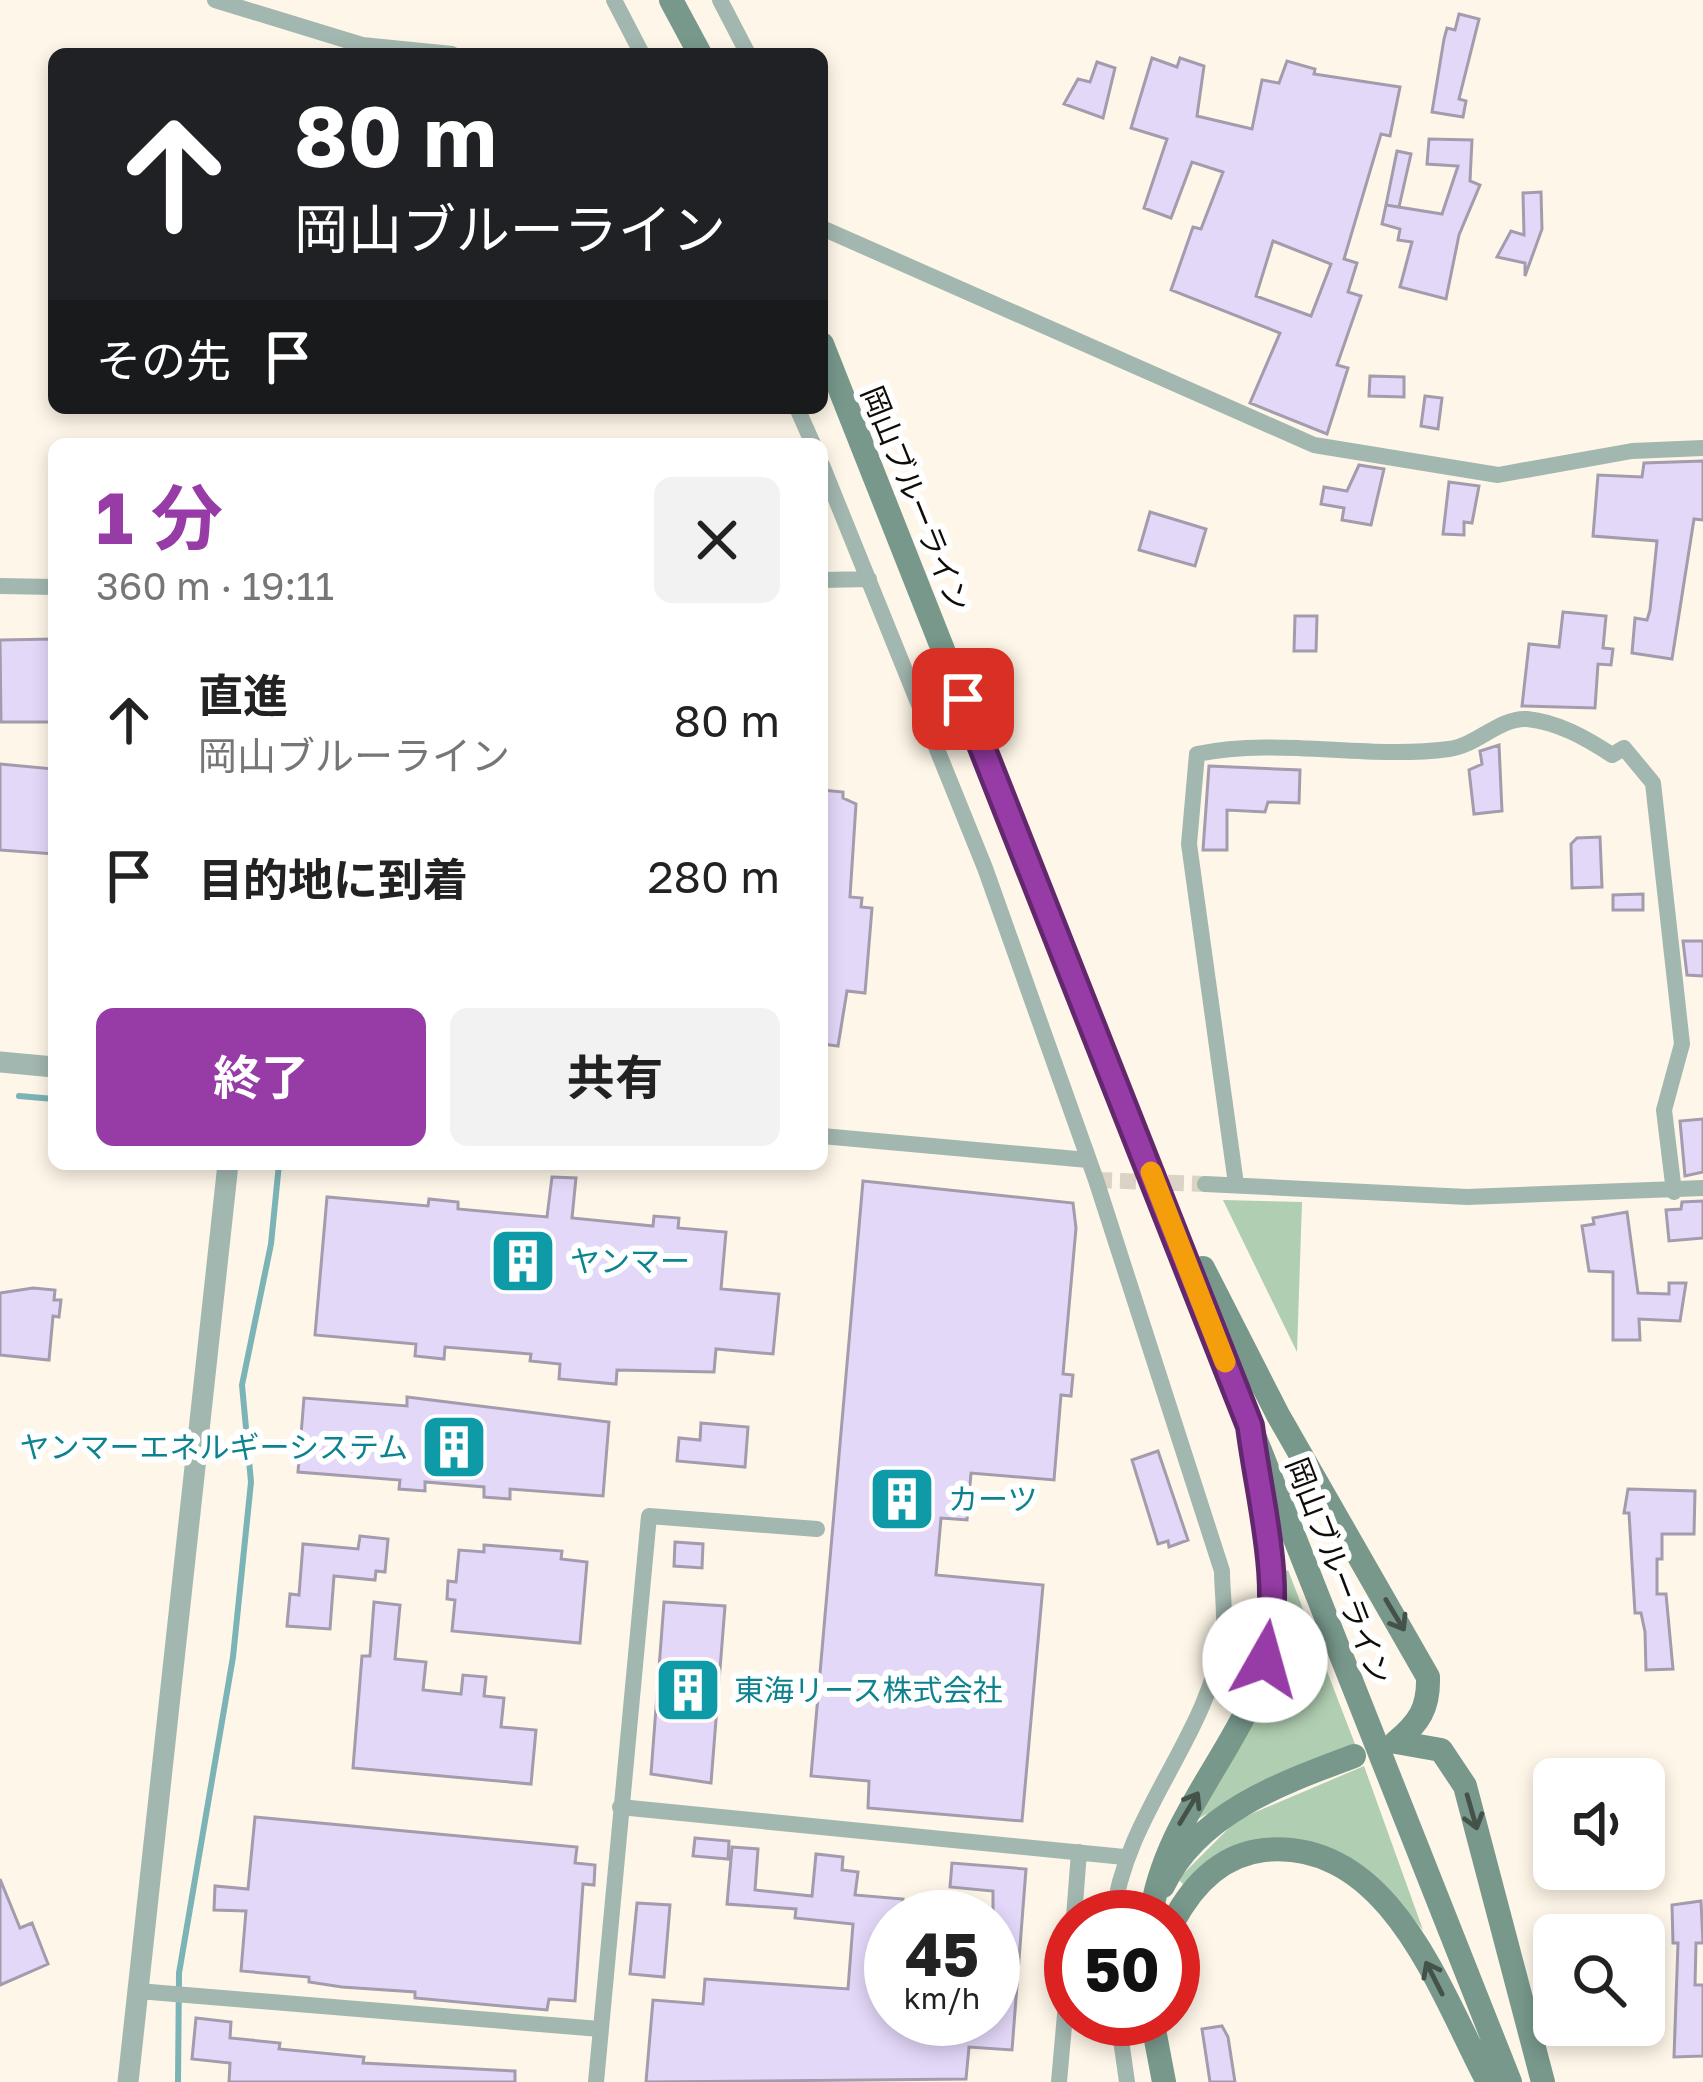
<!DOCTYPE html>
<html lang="ja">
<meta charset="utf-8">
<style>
body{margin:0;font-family:"Golos Text","Noto Sans JP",sans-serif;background:#f2f2f2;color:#222;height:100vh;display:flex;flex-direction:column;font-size:45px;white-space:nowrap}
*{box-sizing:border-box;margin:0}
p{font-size:39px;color:#767676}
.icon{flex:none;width:66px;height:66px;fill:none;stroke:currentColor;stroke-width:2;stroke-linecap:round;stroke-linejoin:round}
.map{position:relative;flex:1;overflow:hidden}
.panel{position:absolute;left:48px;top:438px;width:780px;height:732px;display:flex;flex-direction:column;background:#fff;border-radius:18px;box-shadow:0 6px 18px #0003}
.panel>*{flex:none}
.banner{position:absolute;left:48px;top:48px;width:780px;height:366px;border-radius:18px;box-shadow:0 6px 18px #0003;background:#202124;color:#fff;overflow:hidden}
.controls{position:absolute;left:1533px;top:1758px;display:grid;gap:24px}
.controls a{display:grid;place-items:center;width:132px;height:132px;border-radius:18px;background:#fff;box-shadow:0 6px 18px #0003;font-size:60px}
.speed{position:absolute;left:864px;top:1890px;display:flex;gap:24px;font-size:60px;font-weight:700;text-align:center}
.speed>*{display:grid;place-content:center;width:156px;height:156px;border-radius:50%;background:#fff;box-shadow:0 6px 18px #0003;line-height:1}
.speed small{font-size:30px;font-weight:400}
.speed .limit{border:18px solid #d22;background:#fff;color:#111}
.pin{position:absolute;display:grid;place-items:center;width:102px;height:102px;color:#fff;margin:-51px;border-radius:24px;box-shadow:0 6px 18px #0006}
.me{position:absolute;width:132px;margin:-66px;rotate:7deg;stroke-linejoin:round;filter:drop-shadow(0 0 9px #0008)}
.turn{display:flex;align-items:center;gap:42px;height:252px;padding:0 48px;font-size:54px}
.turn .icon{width:156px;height:156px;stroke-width:2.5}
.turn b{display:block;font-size:84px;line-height:102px}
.then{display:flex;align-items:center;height:114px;padding:0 48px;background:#0003;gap:24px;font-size:45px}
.round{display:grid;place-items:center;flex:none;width:126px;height:126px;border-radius:18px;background:#f2f2f2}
.headline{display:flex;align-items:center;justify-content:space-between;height:204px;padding:0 48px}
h1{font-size:72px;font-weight:700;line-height:90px;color:#973ca6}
.primary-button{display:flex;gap:24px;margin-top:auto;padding:24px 48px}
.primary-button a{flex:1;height:138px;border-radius:18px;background:#973ca6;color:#fff;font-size:48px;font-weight:700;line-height:138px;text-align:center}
.primary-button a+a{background:#f2f2f2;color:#222}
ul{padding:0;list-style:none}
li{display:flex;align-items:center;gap:36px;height:156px;padding:0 48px}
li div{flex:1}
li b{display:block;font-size:45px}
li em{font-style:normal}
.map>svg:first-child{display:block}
</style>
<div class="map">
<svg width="1703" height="2082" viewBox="0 0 1703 2082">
<rect width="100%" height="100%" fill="#fef6e8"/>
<path fill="#b0ceb1" d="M1223,1200L1302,1202L1297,1352Z
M1288,1570L1355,1744L1289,1769L1194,1821L1239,1738L1282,1574Z
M1364,1766L1423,1930C1353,1849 1275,1796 1184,1885L1178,1879L1237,1820Z"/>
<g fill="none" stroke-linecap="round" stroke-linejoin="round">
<path stroke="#7bb3b6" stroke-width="6" d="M19,1096L54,1099
M178,2082L179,1973L233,1657L251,1482L242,1385L271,1244L279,1164"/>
</g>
<path fill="#e4d8f9" stroke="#a29cad" stroke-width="3" fill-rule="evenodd" d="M1459,14L1479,19L1459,99L1466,101L1463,117L1432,112L1444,39L1447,28L1455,30Z
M1152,58L1177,67L1180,58L1204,66L1197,116L1252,129L1262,80L1279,83L1287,61L1315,69L1314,74L1400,87L1390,136L1381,134L1344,259L1357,263L1348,292L1361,296L1337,365L1348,368L1327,434L1250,403L1280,333L1171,290L1193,227L1201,229L1223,172L1192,162L1171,218L1144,208L1167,139L1131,128ZM1273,241L1331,264L1311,316L1256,296Z
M1097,62L1115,68L1103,118L1064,104L1078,79L1090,82Z
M1429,139L1472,140L1470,181L1480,185L1459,235L1446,299L1400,287L1412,242L1398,240L1400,229L1382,224L1386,205L1442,214L1458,166L1427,164Z
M1397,151L1411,154L1399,207L1386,205Z
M1541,192L1542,229L1525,276V263L1497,257L1511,231L1524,235L1523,193Z
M1370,376L1404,377V397L1369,396Z
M1425,396L1442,398L1438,429L1421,426Z
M1703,461V520L1694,519L1672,659L1632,653L1635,618L1647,620L1650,610L1657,541L1593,536L1598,475L1642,477L1644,463Z
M1359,465L1384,469L1371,525L1342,520L1344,508L1321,504L1324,487L1347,491Z
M1449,482L1479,486L1472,523L1464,522V535L1443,534Z
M1150,512L1206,529L1195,566L1139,550Z
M1563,612L1606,616L1603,648L1613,649L1611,665L1598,664L1595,708L1522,706L1529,644L1559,647Z
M1295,616H1317L1316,651H1294Z
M54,639V722H1L0,640Z
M1499,745L1502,811L1474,814L1469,770L1482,764L1480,751Z
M0,764L54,769V854L0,850Z
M1209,766L1300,770L1299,803L1268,802L1265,812L1227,810V850H1203Z
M822,790L843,792V798L856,804L850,897L862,898L861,907L872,908L865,993L847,991L838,1046L822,1044Z
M1600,837L1602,887L1572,888L1571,844L1577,838Z
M1643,894V910H1613V895Z
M1683,941H1703V976L1687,975Z
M1703,1119V1172L1685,1176L1680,1121Z
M552,1177L576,1178L572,1218L653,1226L654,1216L679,1218L678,1228L726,1232L721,1289L779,1294L773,1354L716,1349L714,1372L617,1370L616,1384L559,1379L560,1364L530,1361L531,1354L445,1347L444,1359L415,1356L416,1344L315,1335L327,1197L428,1206L429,1199L458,1202V1209L547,1217Z
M863,1181L1073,1203L1076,1228L1063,1374L1073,1375L1071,1396L1061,1395L1054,1480L971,1473L967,1520L941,1518L936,1575L1043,1585L1022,1821L868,1808L869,1781L811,1776Z
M1703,1201V1238L1669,1241L1666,1210L1681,1209L1682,1202Z
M1627,1212L1638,1293L1669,1294V1283H1686L1680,1321L1639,1319L1640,1340H1613V1272L1589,1271L1582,1226L1594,1224L1593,1218Z
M33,1288L55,1290L54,1300H61L59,1317L53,1316L49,1360L0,1355V1293Z
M407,1397L609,1422L603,1496L510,1489V1499L484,1497V1487L425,1482V1491L399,1489L400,1480L298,1472L304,1398L407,1406Z
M701,1423L748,1427L745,1467L677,1461L679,1438L700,1440Z
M1158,1451L1188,1540L1169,1547L1168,1541L1158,1544L1132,1460Z
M1628,1489L1695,1491L1694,1534H1662V1559H1657V1594H1666L1673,1669L1646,1670L1645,1632L1641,1613H1635L1629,1513H1624Z
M360,1536L388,1539L385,1572L376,1571L375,1580L334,1576L330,1629L287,1626L290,1594L299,1595L303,1544L358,1549Z
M675,1542L703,1544L702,1568L674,1566Z
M484,1545L562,1551L561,1559L587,1562L580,1643L452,1631L455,1600L447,1599L448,1581L456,1582L459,1550L484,1552Z
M374,1602L400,1605L395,1659L426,1662L423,1690L461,1694L463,1675L486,1677L484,1696L504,1698L501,1727L536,1730L531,1784L353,1768L362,1656H370Z
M664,1602L725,1606L711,1783L651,1774Z
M255,1817L577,1847L575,1863L595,1865L594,1885L583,1884L575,2001L549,1999L547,2010L415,1998V1992L342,1987L309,1982V1977L241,1971L246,1911L214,1910L215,1886L248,1889Z
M695,1838L729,1841L728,1859L693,1856Z
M732,1847L758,1849L755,1890L812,1896L816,1854L843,1857L842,1870L858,1872L855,1895L903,1899L902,1917H891V2019H993V1891L950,1887L952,1863L1026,1869L1012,2050L969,2047L966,2079L646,2082L653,2000L703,2004L705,1979L848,1989L853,1924L795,1918L796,1909L727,1904Z
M0,1879L20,1928L32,1923L48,1964L0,1985Z
M1701,1901L1703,1943H1696L1695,1985H1703V2056L1674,2057L1678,1943H1673L1672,1905Z
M637,1903L670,1905L664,1977L630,1974Z
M196,2018L231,2022L230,2038L280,2043L279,2049L364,2057L363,2063L515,2071V2082H229L230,2063L192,2059Z
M1222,2026L1228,2037L1235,2082H1210L1202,2029Z"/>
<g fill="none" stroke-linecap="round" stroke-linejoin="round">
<path stroke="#dad3c6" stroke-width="16" stroke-dasharray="16 8" stroke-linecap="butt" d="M1096,1180L1205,1184"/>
<path stroke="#a2b7af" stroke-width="16" d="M215,0L362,45L452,54
M614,0L642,54
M720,0L748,54
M822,228L1314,445L1498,475L1632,451L1703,448
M797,408L813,444
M822,465L985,868L1096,1180L1222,1571C1222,1592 1226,1615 1223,1636C1208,1737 1125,1814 1113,1917
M822,580L869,579
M0,586L54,587
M822,1136L1088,1160
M1205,1184L1467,1197L1703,1188
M1236,1184L1189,844L1197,754C1280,737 1366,760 1449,749C1476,746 1500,717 1527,719C1558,722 1586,738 1612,755L1624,748L1653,783L1682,1044L1664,1110L1674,1192
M620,1807L1124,1857
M1074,1917L1079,1852
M138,1991L600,2029
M1118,2019L1127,2082
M596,2082L649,1516L817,1529
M1059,2082L1071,1947"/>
<path stroke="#a2b7af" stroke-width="21" d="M0,1062L54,1067
M128,2082L228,1164"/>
<path stroke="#78988c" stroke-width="24" d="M671,0L700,54
M822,344L1510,2082
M1203,1268L1278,1415L1428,1677C1429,1708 1419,1723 1396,1742
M1396,1742L1441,1750L1465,1786L1543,2082
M1163,1886C1197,1813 1284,1782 1354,1756
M1151,1917C1165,1807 1263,1729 1273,1629C1279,1572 1262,1519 1255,1463
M1173,1922C1192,1886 1220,1855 1264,1850C1390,1838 1440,1992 1488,2082
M1152,2019L1164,2082"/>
</g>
<defs><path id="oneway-shaft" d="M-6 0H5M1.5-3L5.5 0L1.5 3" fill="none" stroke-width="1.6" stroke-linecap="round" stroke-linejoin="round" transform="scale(3)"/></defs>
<g stroke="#44524a">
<use href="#oneway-shaft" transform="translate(1395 1615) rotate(59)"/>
<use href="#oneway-shaft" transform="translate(1189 1808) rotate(-59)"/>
<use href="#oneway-shaft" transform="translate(1472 1812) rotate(74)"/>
<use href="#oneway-shaft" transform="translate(1434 1978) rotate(-117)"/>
</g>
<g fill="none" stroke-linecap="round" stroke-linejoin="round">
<g stroke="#62276c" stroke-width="30">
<path id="route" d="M963,699L1250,1426C1260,1504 1284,1582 1265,1660"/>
</g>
<use href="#route" stroke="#973ca6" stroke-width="21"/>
<path stroke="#f59e0b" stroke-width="21" d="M1151,1172L1225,1362"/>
</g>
<defs>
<g id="building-square" transform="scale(3.45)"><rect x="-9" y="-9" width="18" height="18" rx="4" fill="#0f9aa8" stroke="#fff"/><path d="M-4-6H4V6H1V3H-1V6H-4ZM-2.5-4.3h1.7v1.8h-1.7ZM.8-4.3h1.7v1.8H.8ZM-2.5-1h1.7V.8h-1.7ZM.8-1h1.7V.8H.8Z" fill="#fff"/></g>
</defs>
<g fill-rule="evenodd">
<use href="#building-square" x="523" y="1261"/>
<use href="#building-square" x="454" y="1447"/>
<use href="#building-square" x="902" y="1499"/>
<use href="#building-square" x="688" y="1690"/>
</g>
<g text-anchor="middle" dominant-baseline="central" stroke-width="12" stroke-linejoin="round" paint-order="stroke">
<g font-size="30" fill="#100d08" stroke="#fff">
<text transform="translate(916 499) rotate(68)">岡山ブルーライン</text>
<text transform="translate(1339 1571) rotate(69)">岡山ブルーライン</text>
</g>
<g font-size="30" fill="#0d838f" stroke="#fff" text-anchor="start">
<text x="570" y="1261">ヤンマー</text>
<text x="408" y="1447" text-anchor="end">ヤンマーエネルギーシステム</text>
<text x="948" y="1499">カーツ</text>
<text x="734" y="1690">東海リース株式会社</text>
</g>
</g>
</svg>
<div class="controls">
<a><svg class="icon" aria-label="sound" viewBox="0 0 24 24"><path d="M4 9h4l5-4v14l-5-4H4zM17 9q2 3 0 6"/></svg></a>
<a><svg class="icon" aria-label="search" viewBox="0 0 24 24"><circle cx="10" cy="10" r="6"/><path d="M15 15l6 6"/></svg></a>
</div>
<div class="speed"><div>45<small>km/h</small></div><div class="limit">50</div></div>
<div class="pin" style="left:963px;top:699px;background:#d93025"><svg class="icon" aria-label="arrive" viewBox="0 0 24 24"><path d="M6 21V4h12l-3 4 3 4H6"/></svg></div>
<svg class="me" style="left:1265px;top:1660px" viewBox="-20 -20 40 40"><circle r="19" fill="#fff"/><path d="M0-13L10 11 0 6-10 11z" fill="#973ca6"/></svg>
<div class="banner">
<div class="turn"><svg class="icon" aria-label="ahead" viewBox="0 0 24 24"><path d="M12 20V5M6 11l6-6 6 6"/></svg><div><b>80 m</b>岡山ブルーライン</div></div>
<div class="then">その先<svg class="icon" aria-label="arrive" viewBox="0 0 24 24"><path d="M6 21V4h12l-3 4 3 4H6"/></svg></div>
</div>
<section class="panel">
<div class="headline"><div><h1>1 分</h1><p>360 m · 19:11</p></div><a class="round"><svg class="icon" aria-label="close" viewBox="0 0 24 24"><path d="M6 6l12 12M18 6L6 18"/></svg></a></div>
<ul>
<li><svg class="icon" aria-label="ahead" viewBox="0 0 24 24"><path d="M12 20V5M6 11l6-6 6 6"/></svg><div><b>直進</b><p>岡山ブルーライン</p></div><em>80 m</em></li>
<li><svg class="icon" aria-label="arrive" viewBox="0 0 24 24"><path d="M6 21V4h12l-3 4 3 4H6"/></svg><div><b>目的地に到着</b></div><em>280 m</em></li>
</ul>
<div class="primary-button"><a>終了</a><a>共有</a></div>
</section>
</div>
